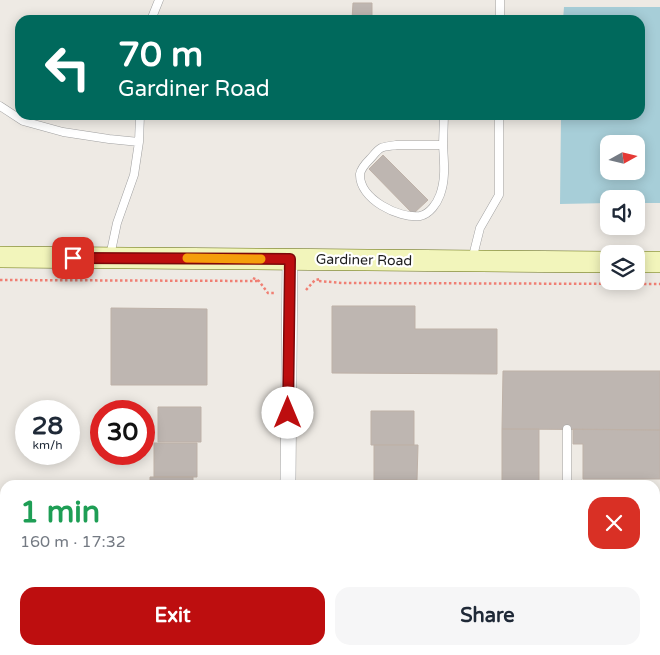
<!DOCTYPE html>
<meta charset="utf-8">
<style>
body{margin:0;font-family:"Varela Round",sans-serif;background:#f6f6f7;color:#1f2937;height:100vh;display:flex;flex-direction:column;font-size:19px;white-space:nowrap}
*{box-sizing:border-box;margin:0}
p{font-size:16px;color:#747a83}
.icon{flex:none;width:28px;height:28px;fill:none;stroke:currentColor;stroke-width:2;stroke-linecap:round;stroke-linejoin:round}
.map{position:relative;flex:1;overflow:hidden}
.side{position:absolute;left:0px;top:480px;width:660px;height:175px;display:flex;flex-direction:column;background:#fff;border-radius:15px 15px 0 0;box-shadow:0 2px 12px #0003}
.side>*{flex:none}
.hud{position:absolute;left:15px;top:15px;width:630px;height:105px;border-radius:15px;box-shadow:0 2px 12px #0003;background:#00695c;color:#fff;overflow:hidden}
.needle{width:32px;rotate:82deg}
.controls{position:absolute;left:600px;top:135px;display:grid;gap:10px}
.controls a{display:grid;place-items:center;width:45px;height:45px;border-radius:10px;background:#fff;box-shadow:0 2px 12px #0003;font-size:25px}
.speed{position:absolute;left:15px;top:400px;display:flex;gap:10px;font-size:25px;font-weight:700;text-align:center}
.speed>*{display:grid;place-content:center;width:65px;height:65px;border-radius:50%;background:#fff;box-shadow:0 2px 12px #0003;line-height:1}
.speed small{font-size:12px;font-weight:400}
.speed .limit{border:8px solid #d22;background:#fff;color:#111}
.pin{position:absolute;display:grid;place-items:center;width:42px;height:42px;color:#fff;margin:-21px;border-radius:10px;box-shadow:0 2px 8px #0006}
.me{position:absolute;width:55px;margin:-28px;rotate:0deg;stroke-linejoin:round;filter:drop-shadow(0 0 4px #0008)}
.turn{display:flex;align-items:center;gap:18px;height:105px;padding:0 20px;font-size:22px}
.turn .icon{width:65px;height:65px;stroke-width:2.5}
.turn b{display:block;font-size:35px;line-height:42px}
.round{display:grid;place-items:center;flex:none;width:52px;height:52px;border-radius:15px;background:#f6f6f7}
.overview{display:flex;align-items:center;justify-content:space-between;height:85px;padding:0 20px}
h1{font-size:30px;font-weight:700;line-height:38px;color:#1e9e55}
.primary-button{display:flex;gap:10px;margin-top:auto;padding:10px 20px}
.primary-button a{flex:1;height:58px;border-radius:15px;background:#bd0e0f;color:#fff;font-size:20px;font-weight:700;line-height:58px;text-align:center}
.primary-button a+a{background:#f6f6f7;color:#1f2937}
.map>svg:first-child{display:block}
</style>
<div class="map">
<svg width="660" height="655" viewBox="0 0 660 655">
<rect width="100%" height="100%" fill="#eeeae4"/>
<path fill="#87d8b8" d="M248,650H323V655H248Z"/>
<path fill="#a7ced8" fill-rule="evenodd" d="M564,7H660V203H636V199H609V203L560,204L561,115H640V20H563ZM609,144H636V171H609Z"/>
<path fill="#beb6b1" stroke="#beb1a7" d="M353,3H372V20H352Z
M383,155L428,200L413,214L369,169Z
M332,306H415V329H497V374L332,373Z
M111,308L207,309V385H111Z
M503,371H660V430L502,429Z
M158,407H201V442H158Z
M371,411H414V445H371Z
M502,429H539V485H502Z
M573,429L660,430V479H583V444H573Z
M154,443H197V477H154Z
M374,445H418L417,480H374Z
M150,477H193V485H150Z
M378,481H421V485H378Z
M655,547H659V632H655Z
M115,650H158V655H114Z
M115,650H158V655H114Z
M411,650H454V655H411Z
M411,650H454V655H411Z
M502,650H538V655H502Z"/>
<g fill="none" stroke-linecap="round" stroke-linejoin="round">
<g stroke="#a1a1a1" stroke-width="9">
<path id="lane" d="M151,20L159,0
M500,20V0
M0,106L23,121L63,132L109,139L139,142
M396,145H443C444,162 446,179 440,195C437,203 430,214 420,216C399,219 359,199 360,174C361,168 366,163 370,159C373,156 377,150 381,148C385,146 392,146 396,145Z
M443,145L444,115
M110,256L117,223L134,175L139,142L140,115
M472,260L480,228L499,195V115
M567,485V429
M655,522H660
M576,650V653L660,654"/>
</g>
<g stroke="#a1a1a1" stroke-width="16">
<path id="street" d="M287,485L288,480L290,259
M226,655L227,650
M351,655V650"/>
</g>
<g stroke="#626c0c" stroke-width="22">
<path id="secondary" d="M0,257L609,262
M636,262H660"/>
</g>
<path stroke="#f07f73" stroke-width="2.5" stroke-dasharray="2.5 2.5" stroke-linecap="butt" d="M253,278L259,281L268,293H276
M0,280L258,281
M319,281L342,283L660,284
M306,290L315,280L321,279"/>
<use href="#lane" stroke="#fff" stroke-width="8"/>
<use href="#street" stroke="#fff" stroke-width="15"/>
<use href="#secondary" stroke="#f2f5bb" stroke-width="21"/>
</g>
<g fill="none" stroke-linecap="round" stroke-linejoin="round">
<g stroke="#7b090a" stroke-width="12">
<path id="route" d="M73,258L290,259L288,413"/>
</g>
<use href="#route" stroke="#bd0e0f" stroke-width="9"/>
<path stroke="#f59e0b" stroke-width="9" d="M187,258L261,259"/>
</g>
<g text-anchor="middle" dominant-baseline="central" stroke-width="4.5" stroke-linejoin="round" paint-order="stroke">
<g font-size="14" fill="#1d1d1d" stroke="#fff">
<text transform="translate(364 260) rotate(1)">Gardiner Road</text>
</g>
</g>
</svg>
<div class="controls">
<a><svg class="needle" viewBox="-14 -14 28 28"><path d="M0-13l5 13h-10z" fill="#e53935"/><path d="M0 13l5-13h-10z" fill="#747a83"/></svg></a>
<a><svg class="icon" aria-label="sound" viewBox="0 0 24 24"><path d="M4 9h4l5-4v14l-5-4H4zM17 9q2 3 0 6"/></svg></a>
<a><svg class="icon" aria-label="layers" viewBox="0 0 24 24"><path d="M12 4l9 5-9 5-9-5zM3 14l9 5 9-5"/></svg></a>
</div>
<div class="speed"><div>28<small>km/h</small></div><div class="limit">30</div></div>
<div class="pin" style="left:73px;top:258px;background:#d93025"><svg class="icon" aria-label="arrive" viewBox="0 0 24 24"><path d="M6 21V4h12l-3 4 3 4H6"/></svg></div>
<svg class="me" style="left:288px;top:413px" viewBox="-20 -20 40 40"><circle r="19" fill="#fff"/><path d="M0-13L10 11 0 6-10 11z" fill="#bd0e0f"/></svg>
<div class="hud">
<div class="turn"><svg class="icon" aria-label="left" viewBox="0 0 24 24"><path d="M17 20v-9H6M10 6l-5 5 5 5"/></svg><div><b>70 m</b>Gardiner Road</div></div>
</div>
<section class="side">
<div class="overview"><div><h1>1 min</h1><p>160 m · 17:32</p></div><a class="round" style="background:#d93025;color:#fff"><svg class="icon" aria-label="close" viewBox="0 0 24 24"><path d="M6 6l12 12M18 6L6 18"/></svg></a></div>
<div class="primary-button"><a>Exit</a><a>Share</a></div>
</section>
</div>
